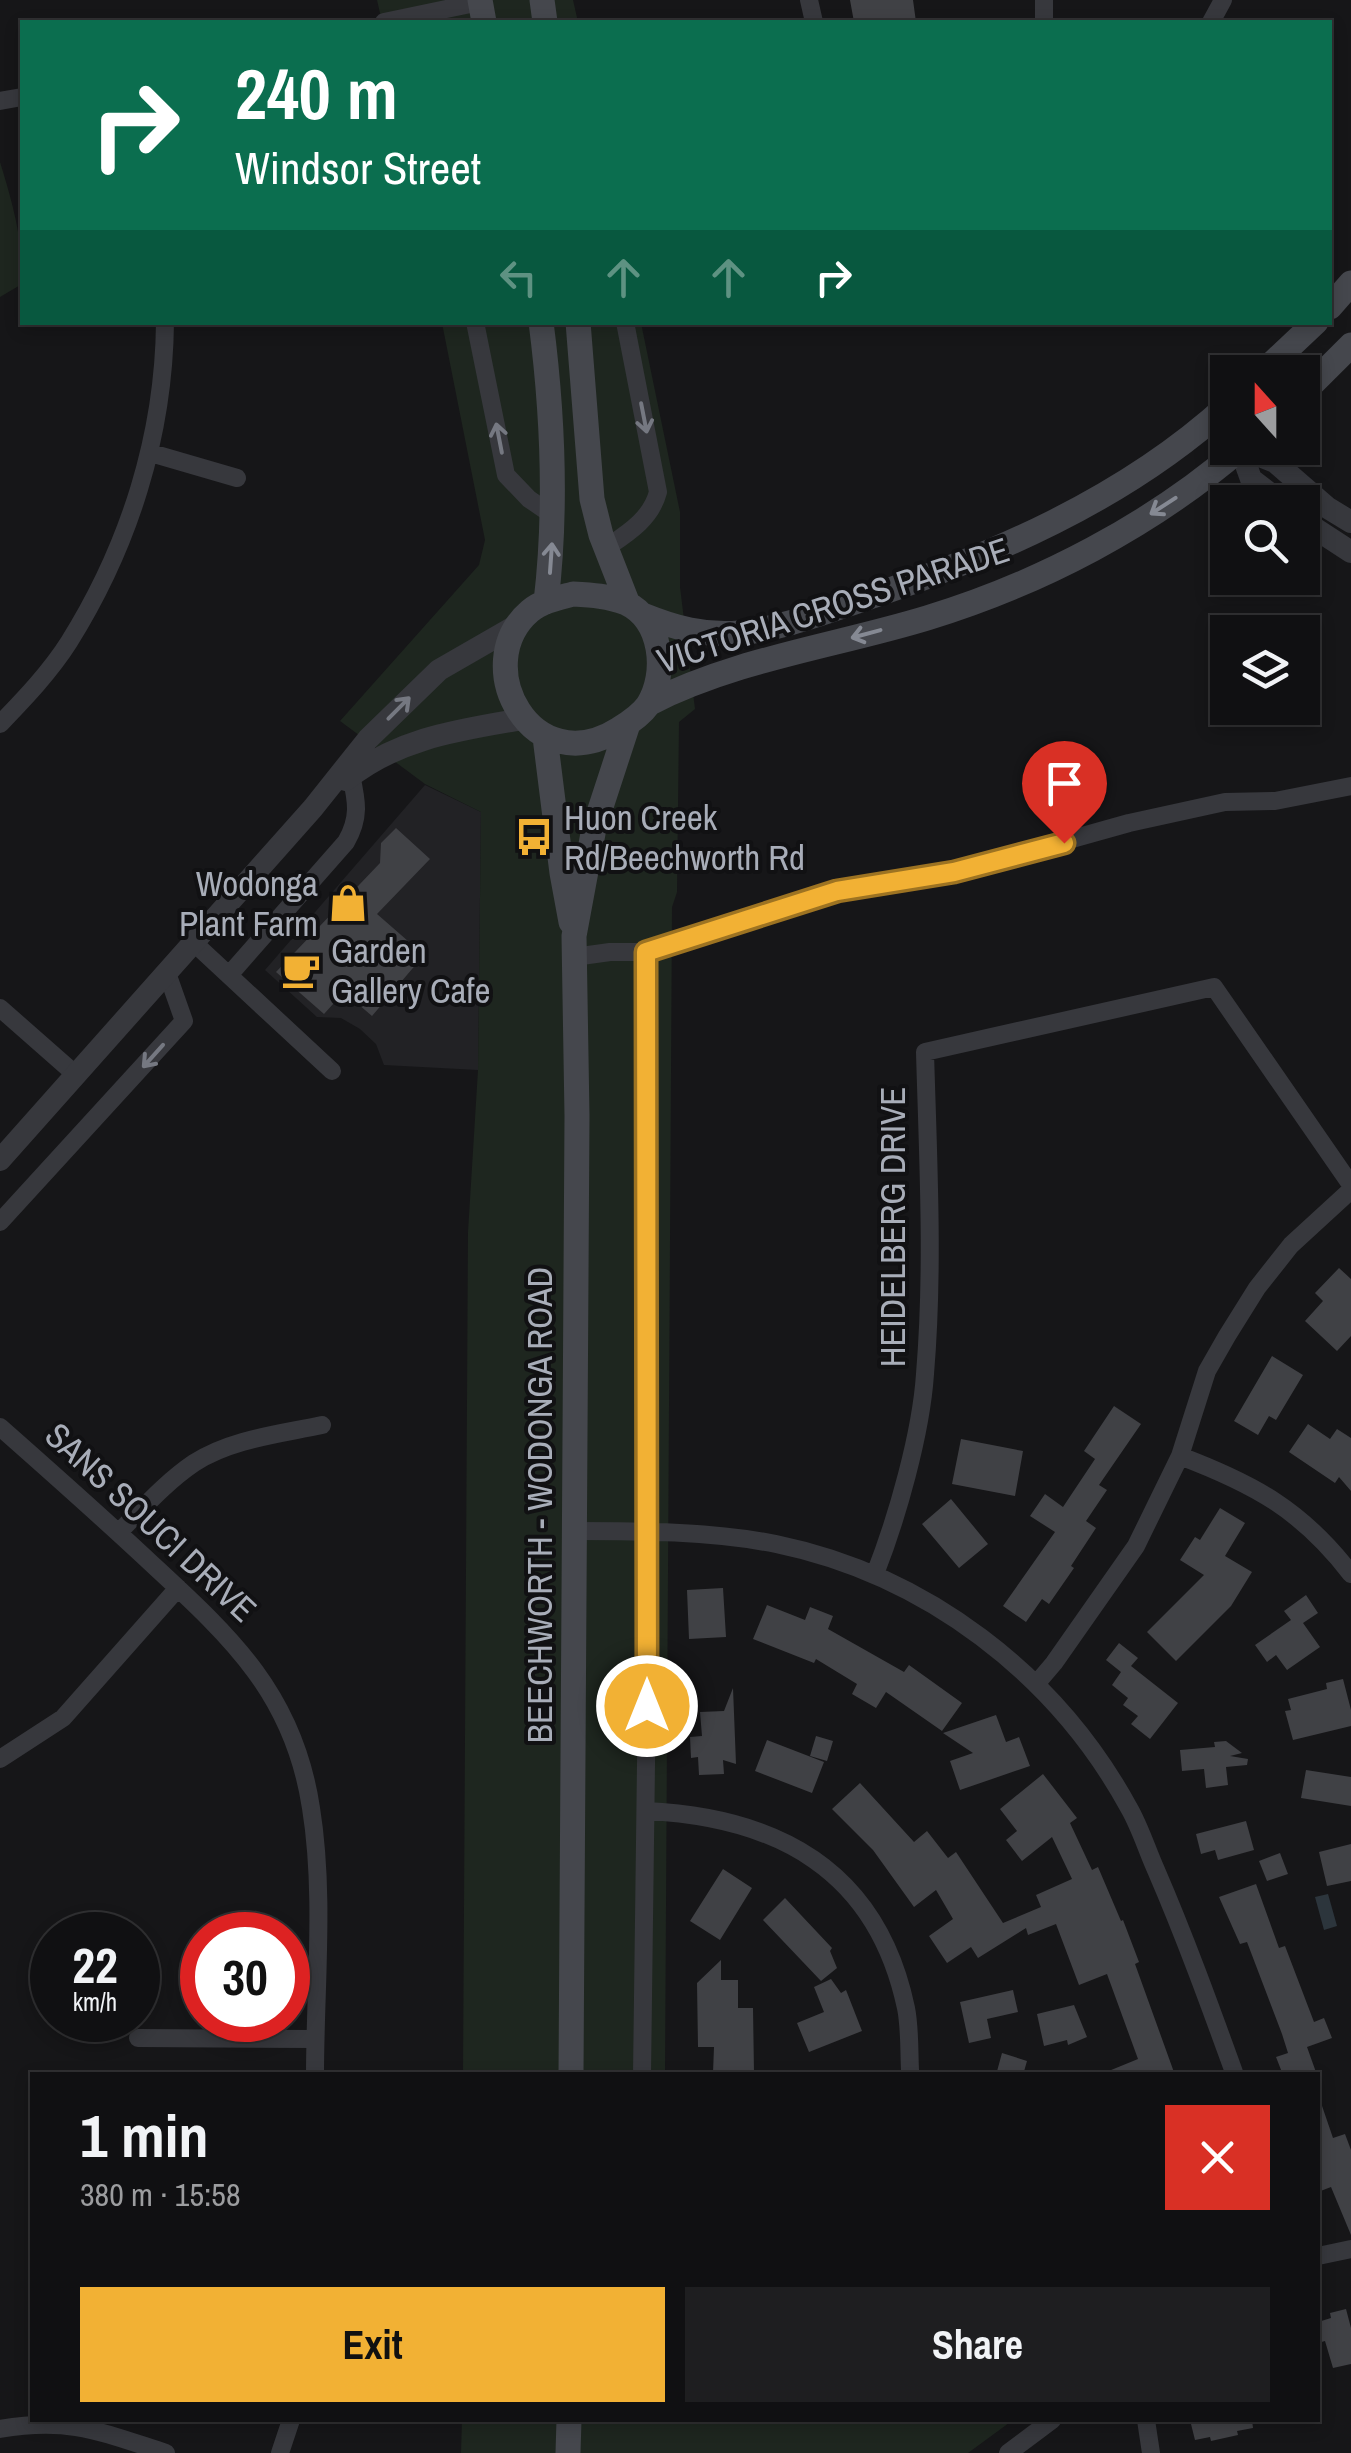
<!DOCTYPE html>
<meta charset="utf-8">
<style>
body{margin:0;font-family:"Archivo Narrow",sans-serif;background:#1e1e20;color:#f1f3f6;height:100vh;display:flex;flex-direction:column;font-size:38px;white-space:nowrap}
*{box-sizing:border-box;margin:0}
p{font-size:32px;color:#9c9d9f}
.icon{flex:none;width:55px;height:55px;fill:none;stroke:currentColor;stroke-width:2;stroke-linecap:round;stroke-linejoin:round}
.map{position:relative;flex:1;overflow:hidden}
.side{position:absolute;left:30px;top:2072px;width:1290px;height:350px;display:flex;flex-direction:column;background:#101012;border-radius:0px;box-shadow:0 5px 15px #0003,0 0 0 2px #303032}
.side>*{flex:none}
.top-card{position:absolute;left:20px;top:20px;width:1312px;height:305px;border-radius:0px;box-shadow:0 5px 15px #0003,0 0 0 2px #303032;background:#0b6e4f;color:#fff;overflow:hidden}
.needle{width:65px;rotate:339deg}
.controls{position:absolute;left:1210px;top:355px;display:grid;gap:20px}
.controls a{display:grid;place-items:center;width:110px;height:110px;border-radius:0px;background:#101012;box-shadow:0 5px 15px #0003,0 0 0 2px #303032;font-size:50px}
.speed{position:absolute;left:30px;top:1912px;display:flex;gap:20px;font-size:50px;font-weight:700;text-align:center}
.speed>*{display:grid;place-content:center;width:130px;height:130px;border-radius:50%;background:#101012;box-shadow:0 5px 15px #0003,0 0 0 2px #303032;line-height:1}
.speed small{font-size:25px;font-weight:400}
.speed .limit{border:15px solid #d22;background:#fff;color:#111}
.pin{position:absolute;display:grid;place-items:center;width:85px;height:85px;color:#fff;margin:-102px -42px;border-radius:50% 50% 50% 0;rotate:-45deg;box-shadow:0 0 10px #0007}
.pin .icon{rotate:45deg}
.me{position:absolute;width:110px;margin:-55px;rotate:0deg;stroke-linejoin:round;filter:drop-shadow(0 0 8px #0008)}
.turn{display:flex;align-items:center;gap:35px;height:210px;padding:0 50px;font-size:45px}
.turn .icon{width:130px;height:130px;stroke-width:2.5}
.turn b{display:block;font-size:70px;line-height:85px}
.lanes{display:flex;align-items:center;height:95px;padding:0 50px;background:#0003;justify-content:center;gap:50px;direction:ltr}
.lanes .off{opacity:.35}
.round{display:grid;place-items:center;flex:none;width:105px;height:105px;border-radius:0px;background:#1e1e20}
.summary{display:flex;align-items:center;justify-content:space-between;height:170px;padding:0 50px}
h1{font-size:60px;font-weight:700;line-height:75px}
.action{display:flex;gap:20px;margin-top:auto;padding:20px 50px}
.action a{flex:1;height:115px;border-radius:0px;background:#f2b134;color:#111;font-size:40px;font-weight:700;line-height:115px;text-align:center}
.action a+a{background:#1e1e20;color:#f1f3f6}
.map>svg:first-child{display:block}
</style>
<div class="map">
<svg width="1351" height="2453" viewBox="0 0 1351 2453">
<rect width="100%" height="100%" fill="#161618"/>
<path fill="#222225" d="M425,785L481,812L478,1070L384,1065L376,1044L360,1029L341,1018L317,1017L265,970Z"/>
<path fill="#1e261f" d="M377,0H573L578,22H382Z
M0,162C13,204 23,240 22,284L0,297Z
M442,323H641L680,512V587L695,709L679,722L677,892L672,907L665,2075H463L468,1232L478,1070L481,812L425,784L340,721L479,565L485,540Z
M462,2420H1013L968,2453H461Z"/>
<path fill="#2c353c" d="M1328,1894L1337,1926L1324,1930L1315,1897Z"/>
<path fill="#404145" d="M850,0H913L916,22H854Z
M396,828L430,859L377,914L424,955L372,1016L344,992L324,1014L276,972L380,863L381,843Z
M1339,1268L1351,1279V1336L1337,1351L1305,1321L1323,1301L1315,1293Z
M1272,1356L1303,1375L1276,1420L1269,1416L1258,1435L1234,1421Z
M1114,1406L1141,1424L1099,1485L1107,1490L1086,1521L1096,1528L1071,1566L1074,1568L1049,1604L1042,1599L1026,1622L1003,1606L1055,1532L1030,1516L1045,1494L1063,1507L1095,1459L1084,1451Z
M1308,1424L1330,1439L1337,1429L1351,1438V1491L1339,1477L1335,1483L1289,1452Z
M961,1439L1023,1451L1015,1496L952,1484Z
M951,1499L988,1544L959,1568L922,1524Z
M1220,1508L1245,1523L1225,1556L1252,1572L1231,1606L1176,1661L1147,1632L1204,1575L1180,1560L1195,1537L1200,1540Z
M723,1588L726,1637L689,1639L687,1590Z
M1306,1595L1318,1613L1303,1623L1320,1647L1287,1670L1276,1655L1267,1662L1255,1645L1291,1620L1284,1611Z
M767,1605L805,1620L810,1607L833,1616L828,1629L904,1672L909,1665L962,1703L942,1731L886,1692L876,1708L852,1694L857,1684L816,1659L814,1663L753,1639Z
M1119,1643L1138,1658L1131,1666L1178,1703L1150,1739L1131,1724L1138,1716L1123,1705L1128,1698L1112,1685L1121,1672L1106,1660Z
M1343,1679L1351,1710V1726L1293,1740L1285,1711L1291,1710L1288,1699L1327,1689L1326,1683Z
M733,1688L736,1764L723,1760L724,1774L699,1775L698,1757L691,1758L690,1737L702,1736L700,1712L724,1711Z
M996,1715L1006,1742L1019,1737L1030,1766L960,1790L950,1761L973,1753L943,1733Z
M816,1736L833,1741L827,1761L810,1756Z
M767,1740L824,1762L812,1793L755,1771Z
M1226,1741L1242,1753L1230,1756L1248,1759L1247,1765L1226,1767L1228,1785L1206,1788L1204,1769L1182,1771L1180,1750L1215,1747L1214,1742Z
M1306,1770L1351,1777V1806L1301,1798Z
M1043,1774L1077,1818L1070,1823L1092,1870L1098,1867L1121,1921L1123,1920L1139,1962L1135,1964L1175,2075H1099L1138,2059L1107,1974L1079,1985L1056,1924L1028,1935L1026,1928L978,1958L971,1947L947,1963L929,1936L953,1919L936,1890L914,1907L873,1850L832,1809L860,1783L914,1842L927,1831L948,1858L956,1852L1003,1923L1041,1907L1036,1895L1072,1879L1052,1837L1022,1861L1006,1840L1017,1831L1000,1809Z
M1246,1821L1254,1850L1218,1860L1215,1850L1201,1854L1196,1834Z
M1351,1844V1881L1327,1886L1319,1852Z
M1280,1853L1288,1874L1267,1881L1259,1861Z
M723,1869L752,1888L720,1940L690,1921Z
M1256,1884L1279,1948L1285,1946L1314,2022L1324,2018L1332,2038L1307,2047L1317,2075H1283L1276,2057L1288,2053L1282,2034L1247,1942L1240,1944L1219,1897Z
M785,1898L832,1948L830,1951L837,1968L821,1981L763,1920Z
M721,1960V1980H738V2008H753L754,2073L747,2075L713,2073L714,2047H698L697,1983Z
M831,1979L841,1993L846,1990L862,2031L809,2052L797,2023L824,2012L814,1987Z
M1013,1990L1018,2012L987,2019L991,2038L969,2043L960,2002Z
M1074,2005L1087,2037L1068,2045L1067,2040L1044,2046L1037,2014Z
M1002,2053L1027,2061L1023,2075H996Z
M1318,2100H1320L1333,2138L1345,2134L1351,2150V2235L1331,2187L1318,2192Z
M1346,2309L1351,2328V2364L1333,2368L1325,2341L1318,2343V2322L1331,2318L1330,2313Z
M1190,2420H1252L1253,2428L1237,2431L1238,2435L1211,2441L1210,2437L1195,2440Z"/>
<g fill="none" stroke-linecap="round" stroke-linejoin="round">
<path stroke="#37383d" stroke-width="18" d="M809,0L814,22
M384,22L480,2
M1044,22V0
M1211,22L1223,0
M0,101L22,97
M475,322L506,475L529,499L551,514
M151,453L237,478
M606,548C628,533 651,519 658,492L625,322
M0,724C24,699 50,672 69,642C129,546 164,436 165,322
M193,942L332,1071
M574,957L610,952H646L837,891L954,872L1129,823L1225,802L1275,801L1351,786
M230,974L346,842C360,818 357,802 351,775
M0,1008L75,1074
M0,1222L184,1021L167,973
M0,1427C51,1472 103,1518 153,1565C232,1638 294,1695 311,1808C325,1895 315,1987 315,2075
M1180,1456C1254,1484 1302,1510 1351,1574
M573,1531C640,1531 710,1531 776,1544C926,1575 1056,1674 1129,1808C1140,1827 1147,1850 1156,1870C1185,1937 1210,2006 1235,2075
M119,1532C143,1508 166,1482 194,1463C231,1439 280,1434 322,1425
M875,1574C897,1518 921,1434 925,1374C934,1267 928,1159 925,1052L1214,987L1351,1185
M1037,1683L1054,1663L1136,1546L1180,1456L1207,1371L1227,1336L1257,1288L1291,1245L1351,1190
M0,1759L63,1718L178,1588
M646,1811C778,1817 877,1870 906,2008C910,2028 909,2050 910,2070
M138,2038L315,2039
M642,2075L649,1531L646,952
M1318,2256L1351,2249
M1146,2420L1151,2453
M0,2429C70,2417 101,2432 166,2453
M280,2453L291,2420
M1008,2453L1052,2420"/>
<path stroke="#37383d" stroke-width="22" d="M1240,448L1275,462L1328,508L1351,522
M1240,448L1251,479L1281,502
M1302,520L1351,552
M346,780C398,738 459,730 523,719
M0,1160L313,808L368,739L439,670L519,624"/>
<path stroke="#45474d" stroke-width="25" d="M480,0L484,22
M542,0L545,22
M1330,307L1351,283
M541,322C553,415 557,509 546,602
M578,322L592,499L601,535L628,604
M1263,372L1316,322
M1302,394L1351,345
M573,594C591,595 609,596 626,603C662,620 668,673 648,705C641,715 629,723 619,729C532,784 468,664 530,611C542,601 558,598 573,594Z
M643,615C675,628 704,636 739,633C779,629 819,614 858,601C990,557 1124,500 1228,405
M650,703C736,659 835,646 927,618C1039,584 1152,525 1241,448
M545,737L562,873L571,922
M571,2075L577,1116L574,936L594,828L628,724
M568,2453L569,2420"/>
</g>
<defs><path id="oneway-shaft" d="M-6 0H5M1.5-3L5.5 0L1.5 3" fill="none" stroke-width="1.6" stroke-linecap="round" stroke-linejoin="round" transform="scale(2.5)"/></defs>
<g stroke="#757881">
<use href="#oneway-shaft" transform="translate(644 418) rotate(79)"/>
<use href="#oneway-shaft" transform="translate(499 438) rotate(-101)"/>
<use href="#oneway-shaft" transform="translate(399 708) rotate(-45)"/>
<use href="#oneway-shaft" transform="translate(153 1056) rotate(132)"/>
</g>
<g stroke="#858993">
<use href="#oneway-shaft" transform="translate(1163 506) rotate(147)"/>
<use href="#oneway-shaft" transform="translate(551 558) rotate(-86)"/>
<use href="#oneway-shaft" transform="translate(866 634) rotate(165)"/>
</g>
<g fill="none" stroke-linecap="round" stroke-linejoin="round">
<g stroke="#9d7322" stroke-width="25">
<path id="route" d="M647,1706L646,952L837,891L954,872L1064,843"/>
</g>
<use href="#route" stroke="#f2b134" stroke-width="18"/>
</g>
<defs>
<g id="bus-bare" transform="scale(3)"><path d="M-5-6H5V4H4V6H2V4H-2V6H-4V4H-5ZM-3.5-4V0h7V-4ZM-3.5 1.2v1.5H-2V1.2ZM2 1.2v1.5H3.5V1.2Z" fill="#f2b134" stroke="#111113" stroke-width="2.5" paint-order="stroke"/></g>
<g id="shop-bare" transform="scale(3)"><path d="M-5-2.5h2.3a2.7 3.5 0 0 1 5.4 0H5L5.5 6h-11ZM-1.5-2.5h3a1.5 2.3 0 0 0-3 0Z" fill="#f2b134" stroke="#111113" stroke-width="2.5" paint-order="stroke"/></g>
<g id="cafe-bare" transform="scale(3)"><path d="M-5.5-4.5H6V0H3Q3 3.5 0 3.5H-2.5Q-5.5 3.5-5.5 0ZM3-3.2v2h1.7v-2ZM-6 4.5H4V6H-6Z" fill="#f2b134" stroke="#111113" stroke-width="2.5" paint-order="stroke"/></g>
</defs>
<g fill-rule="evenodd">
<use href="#bus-bare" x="534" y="837"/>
<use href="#shop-bare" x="348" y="903"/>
<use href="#cafe-bare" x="301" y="970"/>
</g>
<g text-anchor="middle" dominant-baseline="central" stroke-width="8" stroke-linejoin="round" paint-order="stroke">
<g font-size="35" fill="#a8adb8" stroke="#111113">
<text transform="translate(833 605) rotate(-18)">VICTORIA CROSS PARADE</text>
<text transform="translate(892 1227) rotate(-90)">HEIDELBERG DRIVE</text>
<text transform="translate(539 1505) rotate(-90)">BEECHWORTH - WODONGA ROAD</text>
<text transform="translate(151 1522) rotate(43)">SANS SOUCI DRIVE</text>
</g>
<g font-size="35" fill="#a8adb8" stroke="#111113" text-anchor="start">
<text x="564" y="817">Huon Creek<tspan x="564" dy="40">Rd/Beechworth Rd</tspan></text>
<text x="318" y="883" text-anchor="end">Wodonga<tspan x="318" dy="40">Plant Farm</tspan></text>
<text x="331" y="950">Garden<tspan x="331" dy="40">Gallery Cafe</tspan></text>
</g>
</g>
</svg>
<div class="controls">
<a><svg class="needle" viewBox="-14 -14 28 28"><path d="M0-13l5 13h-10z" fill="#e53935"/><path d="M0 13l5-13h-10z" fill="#9c9d9f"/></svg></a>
<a><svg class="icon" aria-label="search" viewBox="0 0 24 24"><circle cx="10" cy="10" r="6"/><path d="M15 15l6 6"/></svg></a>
<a><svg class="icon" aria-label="layers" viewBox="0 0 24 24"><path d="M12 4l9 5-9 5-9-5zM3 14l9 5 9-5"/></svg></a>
</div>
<div class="speed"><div>22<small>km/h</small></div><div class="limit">30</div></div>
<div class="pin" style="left:1064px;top:843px;background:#d93025"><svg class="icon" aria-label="arrive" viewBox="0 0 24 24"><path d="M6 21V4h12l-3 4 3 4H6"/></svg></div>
<svg class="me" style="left:647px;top:1706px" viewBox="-20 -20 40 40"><circle r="17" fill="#f2b134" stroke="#fff" stroke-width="3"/><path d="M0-11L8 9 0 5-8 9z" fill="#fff"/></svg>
<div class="top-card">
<div class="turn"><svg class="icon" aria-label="right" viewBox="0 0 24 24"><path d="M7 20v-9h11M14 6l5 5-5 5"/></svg><div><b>240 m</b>Windsor Street</div></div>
<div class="lanes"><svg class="icon off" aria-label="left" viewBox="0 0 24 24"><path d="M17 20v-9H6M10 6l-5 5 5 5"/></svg><svg class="icon off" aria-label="ahead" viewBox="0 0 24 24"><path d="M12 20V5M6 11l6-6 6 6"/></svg><svg class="icon off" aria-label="ahead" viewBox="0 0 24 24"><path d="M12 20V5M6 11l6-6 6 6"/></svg><svg class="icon" aria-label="right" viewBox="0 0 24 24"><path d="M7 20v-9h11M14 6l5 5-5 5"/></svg></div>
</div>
<section class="side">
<div class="summary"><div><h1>1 min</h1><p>380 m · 15:58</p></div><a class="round" style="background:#d93025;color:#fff"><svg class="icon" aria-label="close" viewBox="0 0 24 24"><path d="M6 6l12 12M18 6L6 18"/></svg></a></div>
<div class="action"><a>Exit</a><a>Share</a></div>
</section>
</div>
